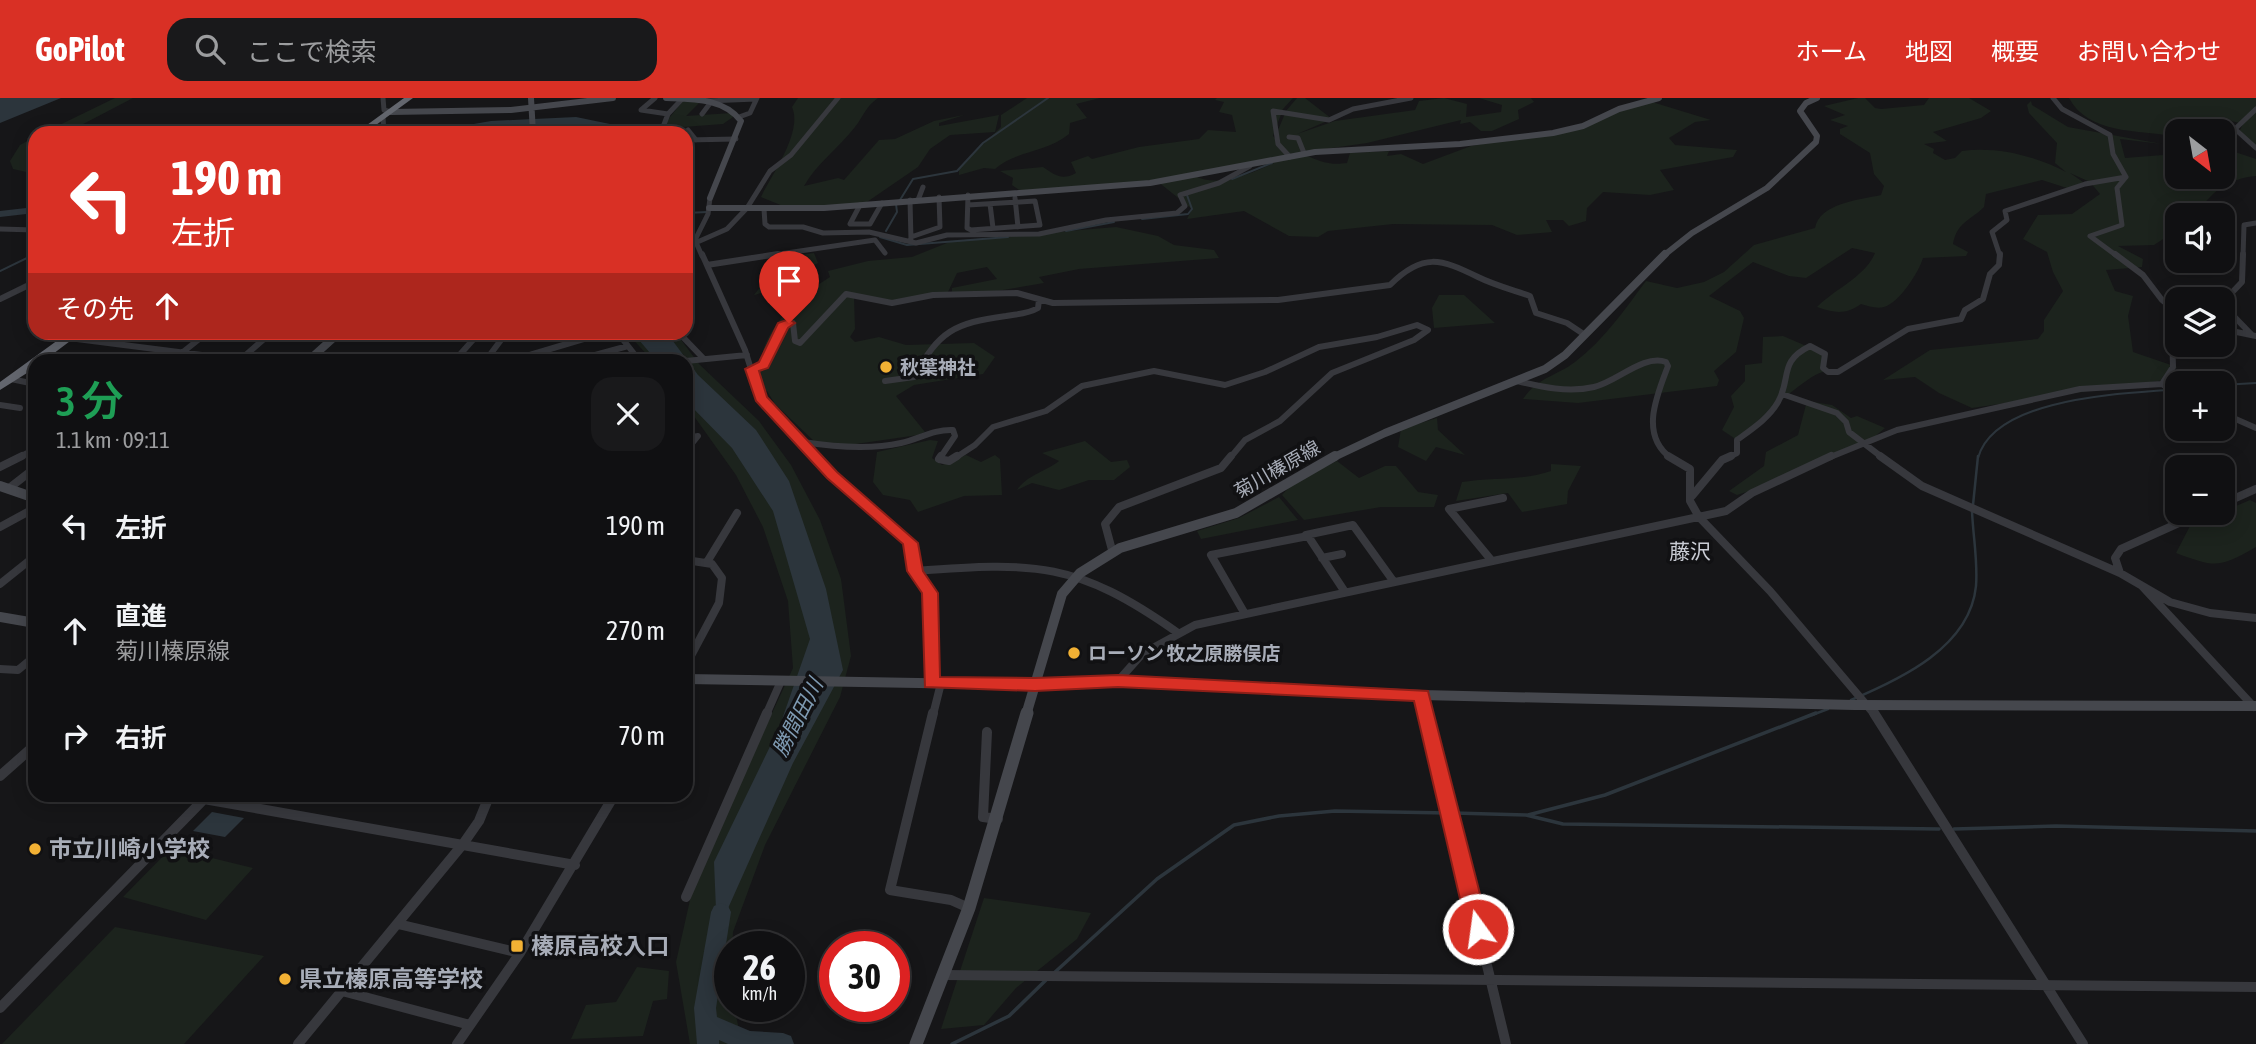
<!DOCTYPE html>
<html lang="ja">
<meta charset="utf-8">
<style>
body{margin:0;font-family:"Asap Condensed","Noto Sans JP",sans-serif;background:#19191b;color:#f1f3f6;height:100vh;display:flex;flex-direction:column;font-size:26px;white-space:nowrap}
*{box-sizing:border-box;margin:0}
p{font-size:23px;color:#9c9d9f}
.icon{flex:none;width:38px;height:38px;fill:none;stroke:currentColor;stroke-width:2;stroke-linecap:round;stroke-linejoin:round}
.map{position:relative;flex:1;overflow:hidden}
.drawer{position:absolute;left:28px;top:256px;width:665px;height:448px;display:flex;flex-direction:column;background:#101012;border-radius:21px;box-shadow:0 4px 18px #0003,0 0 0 2px #303032}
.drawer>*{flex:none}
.top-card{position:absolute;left:28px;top:28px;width:665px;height:214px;border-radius:21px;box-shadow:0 4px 18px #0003,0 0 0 2px #303032;background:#d93025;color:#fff;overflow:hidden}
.needle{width:46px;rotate:149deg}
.buttons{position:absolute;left:2165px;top:21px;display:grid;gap:14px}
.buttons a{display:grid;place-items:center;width:70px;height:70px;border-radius:14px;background:#101012;box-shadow:0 4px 18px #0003,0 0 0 2px #303032;font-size:35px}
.speed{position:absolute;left:714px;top:833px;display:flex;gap:14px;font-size:35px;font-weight:700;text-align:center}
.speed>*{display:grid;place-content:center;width:91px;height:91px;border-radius:50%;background:#101012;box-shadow:0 4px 18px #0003,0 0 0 2px #303032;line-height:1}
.speed small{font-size:18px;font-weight:400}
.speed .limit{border:10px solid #d22;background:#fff;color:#111}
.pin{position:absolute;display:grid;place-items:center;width:60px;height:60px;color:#fff;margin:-72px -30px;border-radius:50% 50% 50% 0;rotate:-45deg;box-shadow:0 0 7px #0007}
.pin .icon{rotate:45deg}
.me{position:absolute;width:77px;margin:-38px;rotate:346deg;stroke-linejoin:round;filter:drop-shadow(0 0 5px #0008)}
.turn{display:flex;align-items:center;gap:24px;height:147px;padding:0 28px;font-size:32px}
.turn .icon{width:91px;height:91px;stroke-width:2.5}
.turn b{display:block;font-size:49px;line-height:60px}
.then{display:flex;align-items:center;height:66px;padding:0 28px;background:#0003;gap:14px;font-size:26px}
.round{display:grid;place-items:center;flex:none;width:74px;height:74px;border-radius:21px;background:#19191b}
.overview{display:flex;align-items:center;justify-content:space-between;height:119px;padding:0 28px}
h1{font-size:42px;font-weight:600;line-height:52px;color:#1e9e55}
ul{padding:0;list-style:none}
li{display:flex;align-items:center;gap:21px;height:105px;padding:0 28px}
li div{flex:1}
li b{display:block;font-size:26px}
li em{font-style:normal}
header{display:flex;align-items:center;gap:42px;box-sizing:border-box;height:98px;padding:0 35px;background:#d93025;color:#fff}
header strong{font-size:33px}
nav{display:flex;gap:38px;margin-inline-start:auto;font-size:24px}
.search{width:490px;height:63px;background:#19191b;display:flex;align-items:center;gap:18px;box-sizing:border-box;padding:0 24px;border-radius:21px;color:#9c9d9f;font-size:26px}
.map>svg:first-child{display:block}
</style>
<header>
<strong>GoPilot</strong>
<div class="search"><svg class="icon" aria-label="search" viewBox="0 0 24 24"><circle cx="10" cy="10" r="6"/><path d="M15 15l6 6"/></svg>ここで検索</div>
<nav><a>ホーム</a><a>地図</a><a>概要</a><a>お問い合わせ</a></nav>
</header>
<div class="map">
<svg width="2256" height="946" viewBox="0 0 2256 946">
<rect width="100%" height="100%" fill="#161618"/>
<path fill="#1c231d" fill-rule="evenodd" d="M115,0H133L66,35H43Z
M798,0H878C865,9 864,18 855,29C839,50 817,65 804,88L838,80L844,82L879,42L895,41L934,23L964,17L939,25V28L999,17L995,34L950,37L930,51L918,69L864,106L783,108L761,99C772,76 803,34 792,9Z
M1027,0H1100L1076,6L1087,20L1070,25L1069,36C1046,55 1017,52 995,71L984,70L959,77V70L1001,29V17Z
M1217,0H1293L1283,11L1273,38L1279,44L1276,37L1286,13L1297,0H1305L1332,21L1297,36L1335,23L1415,12L1419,3L1444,0L1467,6L1466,19L1501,14L1502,7L1479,0H1531L1534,4L1518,12L1519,21L1492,33H1481L1470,24L1460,26L1461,22L1367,45L1290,56C1315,55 1317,69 1347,65L1350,55L1389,53L1387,58L1401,56L1423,66L1471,48L1586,28L1607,15L1652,4L1711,22L1695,24L1669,40L1675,47L1737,52L1733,59L1660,72L1674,92L1650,97L1603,94L1587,110L1586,123L1569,128L1563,122H1546L1552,134L1517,137L1492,127L1393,126L1328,133L1318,139L1289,138L1244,113L1187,121L1192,111L1157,83L1022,94L1012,87L1013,80L1000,73L1043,69C1055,77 1062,83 1076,75L1071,64L1088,58L1092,61L1139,49L1199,41L1208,32L1236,34L1232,17L1219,14L1224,4L1215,2ZM1274,65C1252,75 1218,90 1195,78Z
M1858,0H1865L1875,10L1881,11L1924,7L1929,0H1969L1991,13L1981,20L1933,34L1947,43L1924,46L1934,51L1933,55L1945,62L1955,60L1962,53C1996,48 2036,58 2066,74L2055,65L2057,45L2029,15L2027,7L2031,3L2032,7L2068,29L2162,46L2120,41L2125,60L2163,57L2172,51V38C2137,32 2088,36 2069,0H2256V49L2239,34L2243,26L2220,20L2224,29L2209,33H2177V79H2222L2223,50L2256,61V78C2231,80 2208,94 2198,117H2177V132L2154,147L2118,148L2143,161L2142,169L2106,172L2115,193L2133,198L2128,218L2133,254L2177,269L2165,282L1972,310L1939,295L1915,279L1883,282L1930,252L2038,241L2044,233V222L2063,193L2053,174L2047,154L2023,141L2038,117L2072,116L2100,96L2090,84L2070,75L2083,84L2070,91L2042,82L1986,96L1984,109C1970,123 1957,124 1953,146L1968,154L1966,158L1923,160C1919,174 1899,205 1884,209C1877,211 1868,208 1861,206C1846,217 1834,215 1817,209C1836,190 1865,179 1875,155L1852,150L1806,180L1789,178L1753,164L1709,198L1740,213L1744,220L1736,254L1714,273L1719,282L1717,288L1578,305L1523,301C1538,279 1555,279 1575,264C1604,242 1625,211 1646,183L1677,190L1704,184L1724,174L1754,147L1815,130C1820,105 1859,102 1881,97L1884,88L1874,76L1870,55L1840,36V31L1848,28L1830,22L1845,17L1824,8Z
M683,3L700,4L686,18L732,15L733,19L723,26L670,30L668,35H629L661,30Z
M35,39V55L27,68L35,70V76L13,71L10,63L20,47Z
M1116,129L1158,138L1174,147L1214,152L1219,160L1079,171L1039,179L1044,185L991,194H952V190L997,181L987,169L957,175L948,194L902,203L854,199L855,231L850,239L855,244L879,239L906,247L974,245L995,259L983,276L914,287L896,298L925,334L918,337L842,348L815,344L775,306L767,293H758L752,271L760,269C763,230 798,199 830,179L828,173L868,163L912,159L952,143Z
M814,155L818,165C806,171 762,197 754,197L771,175L766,162Z
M1439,197H1464L1495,225L1434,230L1432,210Z
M627,235H676L699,266L759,323L791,367L820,422L841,481L851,558L840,599L765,747L733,834L730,908H734L742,946H690L676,864L695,780L793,570L788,503L763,429L736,377L686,307V262H652Z
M1783,238L1825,256L1823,274C1805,278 1754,327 1737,342L1722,332L1734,309L1731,298L1745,283V267L1762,265L1763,239Z
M1807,303L1832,307L1851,320L1857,318L1885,330L1873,340L1787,381L1737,397L1729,393L1764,368L1766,354L1798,337Z
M1437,320L1438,332L1465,357L1436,349L1426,363L1398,349L1401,331Z
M930,342L938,343L932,360L942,367L966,357L981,364L995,357L1000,361L1002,397L964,398L918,414L910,402L883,397L873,384L877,354Z
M1085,343L1111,364L1127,362L1130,369L1114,382H1089L1059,392L1032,385L1017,392C1027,377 1045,374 1059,363L1042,355Z
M1337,363L1359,380L1385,368H1396L1418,394L1438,397L1434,409H1381L1304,422L1282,397L1295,383Z
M1551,366L1581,368L1568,393L1567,406L1522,414L1508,395L1456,403L1462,384C1493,379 1522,383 1551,373Z
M1279,399L1298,422L1201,441L1197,433L1239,420Z
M2250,402L2256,405V449C2219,470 2216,470 2176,455L2190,428Z
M171,750L253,770L206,822L123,799Z
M984,800L1091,815L1077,841L1016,890L984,927L941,931Z
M115,829L264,858L184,946H2Z
M637,869L669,873L667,901L653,903L643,938L571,941L586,907L616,904Z"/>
<path fill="#2c353c" d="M0,0H61L0,25Z
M576,19L610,26L612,35H580L576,29L513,35H422L491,23Z
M633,235H667L698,277L756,332L789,383L826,491L843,572L793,665L717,835L714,764L779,630L810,541L773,413L732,350L686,303V262H656Z
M212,714L244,720L225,739L193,733Z"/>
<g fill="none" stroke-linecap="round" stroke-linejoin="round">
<path stroke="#2c353c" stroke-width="2" d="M1232,81L1272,65
M900,102L913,81L957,73L983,45L1048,0
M686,115L707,114
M1142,121L1188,116L1192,111L1187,97
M886,133L897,114L896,106
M1066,133L1114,124
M880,139L907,147L1008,139
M0,173L35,156
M2222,287L2256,285
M1978,360C1994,301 2116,296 2167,292"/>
<path stroke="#2c353c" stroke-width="2.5" d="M1973,407L1978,358
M1851,602C1901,581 1970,549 1976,488C1978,463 1973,438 1972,413
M1812,617L1828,611"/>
<path stroke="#2c353c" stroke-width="3.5" d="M1454,715L1526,717L1563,726L1939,731
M1528,717L1605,697L1816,615
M1954,731L2056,728L2256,733
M1054,875L1157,781L1234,727L1279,718L1335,713L1448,715
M952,946L1009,918L1046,882"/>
<path fill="#2c353c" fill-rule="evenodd" d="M35,109V115L0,119V113Z
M721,805L728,808L731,814L716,910L717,919L750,933L783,935L791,938L794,946H728L719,942V946H697L694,910L711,814L714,808Z"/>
<path stroke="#37383d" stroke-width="5" d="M383,0L384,12L391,14
M2053,0L2062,11L2110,37L2113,56L2126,79
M707,3L756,1
M2256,11L2235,31L2256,50
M668,16L683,0
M702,16L711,4
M383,19L384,35
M739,19L750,15L757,0
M688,32L696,42
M527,35H562
M623,35L663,29L668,16L641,12L655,0
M1289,39L1298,40L1304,55
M686,42L736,41
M1290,59L1278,46L1273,13L1329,22L1353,11L1411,0
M968,97L967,130L971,132L1040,127L1035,103L968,107
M1015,100L1018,129
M910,102L911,142
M918,102L923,89
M990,106L993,130
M860,107L850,126H870L882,105
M764,111L765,126L769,129H803L823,135L869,134L916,145L947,137L1039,136L1106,122L1177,115L1185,108L1180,97L1219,85L1250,68
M0,131L35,132
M911,139L940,129L939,99
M686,149L727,131L747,110L770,73L791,57L838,0
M702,158L695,142L708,116L710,100
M766,158L875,142L885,155
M2000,158L1992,134L2007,122L2005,113L2085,86L2126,79
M2117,158L2090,138L2122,127L2117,90L2126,79
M2243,158L2244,127L2256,125"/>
<path stroke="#37383d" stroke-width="6" d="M702,156L745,252L760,300L816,360
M2115,156L2143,177L2162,202L2177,214
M707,167L778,156
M0,201L35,184
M2222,205L2242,184L2243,156
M2222,206L2251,236
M2222,231L2256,238
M617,234L639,262
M678,234L704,261
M69,240L241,262
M173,262L208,234
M240,262L272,234
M455,262L480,234
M486,262L507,234
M513,262L607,234
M577,262L628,248
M686,263L747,257
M752,271L764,267L783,228L793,225L795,243L800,245L846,196L892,205L933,197L1017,195L1053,205L1278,202L1390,187C1423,154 1441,161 1478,179C1494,187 1513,192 1530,198L1536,215L1567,225L1585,237
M11,281L35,286
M885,283L914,279C939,233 954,225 1006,218C1017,216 1028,216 1038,210L1039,202
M1517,283C1542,289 1568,295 1594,289C1617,284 1643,256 1666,264L1668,268C1657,297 1639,337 1671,360
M2162,286L2177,296
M1782,296L1837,315L1846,324L1849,334L1883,360
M0,307L20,310
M2222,315L2256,330
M686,340L698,338L686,353
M803,344C835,349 869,352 901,345C919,341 934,331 953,332L955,338L940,360
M18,360L35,351
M955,360L975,347L993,329L1046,313L1082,288L1154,273L1225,287L1265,274L1319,249L1377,239L1417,227L1428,232L1414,242L1332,275L1280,323L1245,342L1230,360
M1727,360L1737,355V342C1752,331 1769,320 1778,304C1792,279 1778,264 1810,248L1825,256L1823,270L1828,274H1838L1908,231L1961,221L1965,212L1983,201L1990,176L1999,167L2000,156
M1828,360L1897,332L2080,291L2162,286L2173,269L2172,233L2177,231"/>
<path stroke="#37383d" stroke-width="8" d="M814,358L910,445L915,473L930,495L931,585
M941,358L939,361L949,363L957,358
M1668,358L1690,371V403L1699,419L1770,493L1875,617
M1880,358L1922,388L2120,475L2170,504L2210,515L2256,520
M0,369L22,358
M8,391L35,370
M1692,398L1722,362L1731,358
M2222,406L2256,391
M0,429L35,410
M1306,437L1353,427L1394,484
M1112,452L1105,426L1119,409L1221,370L1231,358
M1322,460L1342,456
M686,462L712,466L722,480L719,505L686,567
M1492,463L1449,411L1503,400
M707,464L737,415
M915,473C1036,464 1076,463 1178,535
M2120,475L2115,460L2121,451L2201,415
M0,486L35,458
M2142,488L2254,609
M1245,516L1211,457L1308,438L1345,494
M0,571L18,572L35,558
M1118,583L1142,556L1195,527L1726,413L1752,395L1831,358
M1422,597L1427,617
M766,617L781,583
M933,617L941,585"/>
<path stroke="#37383d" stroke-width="10" d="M933,615L890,792L951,802L969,810
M1426,615L1506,946
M1874,615L2083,946
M987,634L983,719L998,721
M0,678L35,647
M204,701L575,767
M686,799L767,615
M398,826L520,855
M944,877L2256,889
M342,893L470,927
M0,910L206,699
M298,946L463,746L479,723L490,696
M457,946L520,855L615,696"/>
<path stroke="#45474d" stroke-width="6" d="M531,0L533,35
M666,0C693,1 723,0 741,23L710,100
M391,14L511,12L613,0
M709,110H824L1150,85L1315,54L1460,46L1553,35L1583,28L1619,11L1659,0
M1663,158L1692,135L1767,90L1816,44L1817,38L1800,13L1806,5L1817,0"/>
<path stroke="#45474d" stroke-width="8" d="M309,262L340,234
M1332,360L1385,335L1545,271L1565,257L1665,156"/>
<path stroke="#45474d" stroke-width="10" d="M0,388L35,400
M0,519L35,525
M686,581L1035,587L1118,583L1422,597L1854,607L2256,608
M1026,617L1062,496L1080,475L1120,450L1236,415L1335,358"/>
<path stroke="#45474d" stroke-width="13" d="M916,946L969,810L1027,615"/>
<path fill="#63666e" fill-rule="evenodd" d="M404,0H413L365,35H356Z
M69,234H82L45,262H35V270L0,292V284Z"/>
</g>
<path fill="#d93025" stroke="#8d1f18" stroke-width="2" d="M789,221L795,225L788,230L768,270L759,273L767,299L837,374L918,445L923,473L938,495L940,579L1035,580L1118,577L1428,593L1489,831L1485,837L1478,840L1470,837L1467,831L1414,603L1118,589L1035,593L925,589L922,495L907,473L903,446L827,380L756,303L745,271L759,264L778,225Z"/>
<g fill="#f2b134" stroke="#111113" stroke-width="2.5">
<circle cx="886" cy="269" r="7"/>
<circle cx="1074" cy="555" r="7"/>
<circle cx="35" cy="751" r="7"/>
<rect x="510" y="841" width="14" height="14" rx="3.5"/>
<circle cx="285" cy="881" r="7"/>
</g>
<g text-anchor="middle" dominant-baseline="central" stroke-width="7" stroke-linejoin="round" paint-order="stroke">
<g font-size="19" font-weight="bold" fill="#a8adb8" stroke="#111113" text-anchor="start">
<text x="900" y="269">秋葉神社</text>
<text x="1088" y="555">ローソン 牧之原勝俣店</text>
</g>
<g font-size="19" fill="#a8adb8" stroke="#111113">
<text transform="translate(1277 371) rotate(-30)">菊川榛原線</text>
</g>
<g font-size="21" fill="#c9ccd4" stroke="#111113">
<text x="1690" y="453">藤沢</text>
</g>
<g font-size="21" font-style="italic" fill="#7f9bb3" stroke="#111113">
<text transform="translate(797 619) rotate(-63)">勝間田川</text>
</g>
<g font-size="23" font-weight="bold" fill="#a8adb8" stroke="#111113" text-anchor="start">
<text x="49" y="751">市立川崎小学校</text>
<text x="531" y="848">榛原高校入口</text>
<text x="299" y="881">県立榛原高等学校</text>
</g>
</g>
</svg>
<div class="buttons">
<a><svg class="needle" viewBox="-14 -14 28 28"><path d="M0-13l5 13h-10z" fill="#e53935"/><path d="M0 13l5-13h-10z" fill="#9c9d9f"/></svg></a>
<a><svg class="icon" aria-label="sound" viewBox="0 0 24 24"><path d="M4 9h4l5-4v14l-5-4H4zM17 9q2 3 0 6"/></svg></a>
<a><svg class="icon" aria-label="layers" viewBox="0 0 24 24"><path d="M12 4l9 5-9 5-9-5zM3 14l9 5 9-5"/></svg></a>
<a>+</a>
<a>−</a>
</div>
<div class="speed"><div>26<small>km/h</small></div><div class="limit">30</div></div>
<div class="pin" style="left:789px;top:225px;background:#d93025"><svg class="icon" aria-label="arrive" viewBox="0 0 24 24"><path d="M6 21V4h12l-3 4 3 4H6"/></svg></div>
<svg class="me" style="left:1478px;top:831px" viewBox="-20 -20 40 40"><circle r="17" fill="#d93025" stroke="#fff" stroke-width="3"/><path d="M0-11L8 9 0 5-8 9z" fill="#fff"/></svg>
<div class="top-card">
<div class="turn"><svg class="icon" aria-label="left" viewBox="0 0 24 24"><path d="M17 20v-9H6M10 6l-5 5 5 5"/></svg><div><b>190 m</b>左折</div></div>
<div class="then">その先<svg class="icon" aria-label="ahead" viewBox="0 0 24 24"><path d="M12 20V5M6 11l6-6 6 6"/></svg></div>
</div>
<section class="drawer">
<div class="overview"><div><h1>3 分</h1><p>1.1 km · 09:11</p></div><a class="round"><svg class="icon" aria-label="close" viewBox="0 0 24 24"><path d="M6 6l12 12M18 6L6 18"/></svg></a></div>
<ul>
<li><svg class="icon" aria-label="left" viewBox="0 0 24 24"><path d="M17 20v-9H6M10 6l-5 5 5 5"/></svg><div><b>左折</b></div><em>190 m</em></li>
<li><svg class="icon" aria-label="ahead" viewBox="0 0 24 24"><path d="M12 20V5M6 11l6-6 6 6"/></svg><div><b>直進</b><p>菊川榛原線</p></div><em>270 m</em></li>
<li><svg class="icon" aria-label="right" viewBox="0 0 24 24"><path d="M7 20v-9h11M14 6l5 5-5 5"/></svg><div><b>右折</b></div><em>70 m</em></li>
</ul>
</section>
</div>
